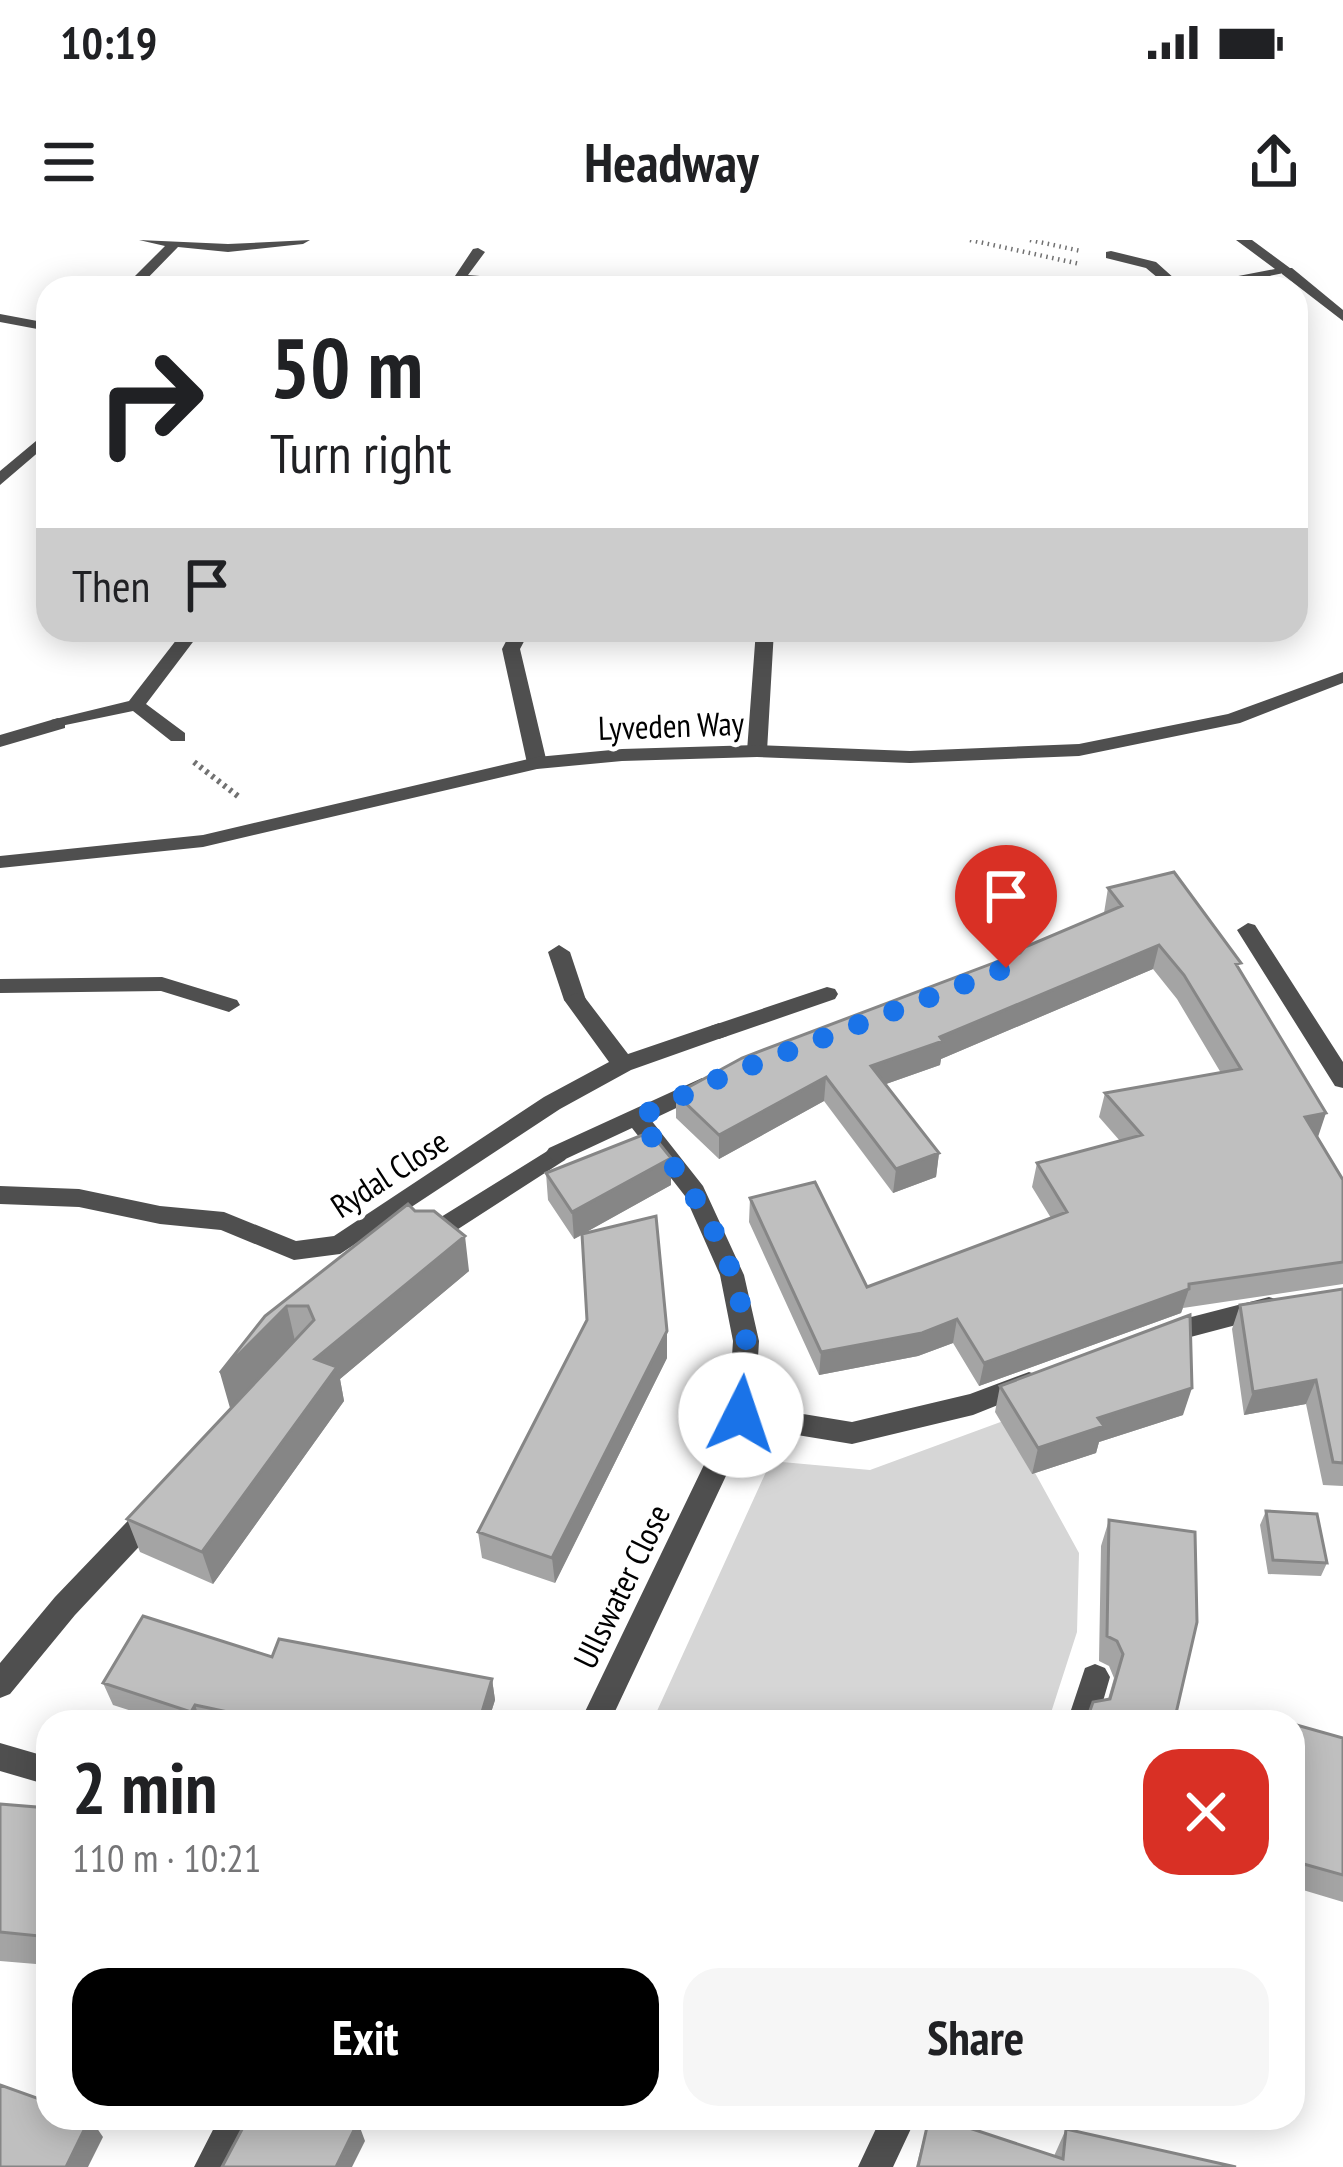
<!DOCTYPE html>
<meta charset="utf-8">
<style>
body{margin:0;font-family:"PT Sans Narrow",sans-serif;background:#f6f6f6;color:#202124;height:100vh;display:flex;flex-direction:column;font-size:45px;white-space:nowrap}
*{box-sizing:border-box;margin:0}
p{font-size:39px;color:#757577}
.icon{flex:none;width:66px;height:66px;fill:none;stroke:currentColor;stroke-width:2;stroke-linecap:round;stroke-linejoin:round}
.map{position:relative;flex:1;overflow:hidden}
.drawer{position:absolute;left:36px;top:1470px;width:1269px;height:420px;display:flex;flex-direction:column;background:#fff;border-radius:36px;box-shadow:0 6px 30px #0003}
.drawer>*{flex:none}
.banner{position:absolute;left:36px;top:36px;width:1272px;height:366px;border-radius:36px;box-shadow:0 6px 30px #0003;background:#fff;color:#202124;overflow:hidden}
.pin{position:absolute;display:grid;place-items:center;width:102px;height:102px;color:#fff;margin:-123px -51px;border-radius:50% 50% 50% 0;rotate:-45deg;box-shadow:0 0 12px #0007}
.pin .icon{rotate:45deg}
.me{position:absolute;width:132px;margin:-66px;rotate:4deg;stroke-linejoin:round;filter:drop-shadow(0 0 9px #0008)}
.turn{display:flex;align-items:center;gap:42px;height:252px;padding:0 36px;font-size:54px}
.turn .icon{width:156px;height:156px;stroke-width:2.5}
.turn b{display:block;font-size:84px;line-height:102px}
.then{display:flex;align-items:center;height:114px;padding:0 36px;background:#0003;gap:24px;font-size:45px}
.round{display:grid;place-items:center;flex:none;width:126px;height:126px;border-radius:36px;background:#f6f6f6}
.head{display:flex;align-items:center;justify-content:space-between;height:204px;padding:0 36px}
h1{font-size:72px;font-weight:700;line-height:90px}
.action{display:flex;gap:24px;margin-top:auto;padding:24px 36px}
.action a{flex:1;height:138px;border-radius:36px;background:#000;color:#fff;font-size:48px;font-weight:700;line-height:138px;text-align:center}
.action a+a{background:#f6f6f6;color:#202124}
.status{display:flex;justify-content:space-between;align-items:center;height:84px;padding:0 60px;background:#fff;direction:ltr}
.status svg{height:33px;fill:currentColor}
header{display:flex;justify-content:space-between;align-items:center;height:156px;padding:0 36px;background:#fff;font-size:54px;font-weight:700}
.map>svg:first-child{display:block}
</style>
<div class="status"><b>10:19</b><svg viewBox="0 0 49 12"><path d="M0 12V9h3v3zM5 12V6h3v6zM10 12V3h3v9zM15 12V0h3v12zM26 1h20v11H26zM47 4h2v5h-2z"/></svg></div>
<header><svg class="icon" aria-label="menu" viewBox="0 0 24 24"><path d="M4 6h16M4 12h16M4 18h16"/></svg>Headway<svg class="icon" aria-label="share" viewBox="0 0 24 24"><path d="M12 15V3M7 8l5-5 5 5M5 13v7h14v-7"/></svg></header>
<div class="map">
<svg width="1343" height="1927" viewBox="0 0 1343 1927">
<rect width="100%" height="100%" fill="#fff"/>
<path fill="#d6d6d6" d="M1006,1180L1079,1313L1077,1392L1048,1482H652L771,1221L870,1230Z"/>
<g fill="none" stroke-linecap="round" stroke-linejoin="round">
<path stroke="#717171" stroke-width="4.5" stroke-dasharray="1.5 4.5" stroke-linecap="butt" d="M970,0L1080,24
M1030,0L1081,11"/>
<path stroke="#717171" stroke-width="6" stroke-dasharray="3 4.5" stroke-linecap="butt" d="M194,522L239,557"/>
<path fill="#4f4f4f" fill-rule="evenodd" d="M1111,11L1156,22L1185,48H1170L1146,28L1106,18V12Z
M1282,28H1292L1343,70V81L1282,34Z
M512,390H530L520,409L547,523L537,529L527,523L502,409Z
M58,478L65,480V488L0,507V495Z
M1248,683L1255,685L1343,822V848L1335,846L1237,690Z
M559,705L570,712L586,760L583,765L575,767L564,760L548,712Z
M162,737L237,760L240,765L229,772L161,751L0,753V739Z
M827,747L835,749L838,754L835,759L719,799L708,791L711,786Z
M557,905L569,914L565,920L438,1002H420L417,996L420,990Z
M155,1259L165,1263L169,1271L165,1279L75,1375L10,1454L0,1458V1423L55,1357L145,1263Z
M1095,1424L1105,1428L1110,1437L1097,1482H1067L1085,1428Z"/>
<path fill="#4f4f4f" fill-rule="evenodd" d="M139,0L228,4L310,0L303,4L228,12L178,7L138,48H123L165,6Z
M1236,0H1252L1294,31L1209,48H1176L1275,29Z
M478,8L485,12L468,35L528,40L535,44L526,48L463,42L459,48H447L473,9Z
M0,74L48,83V91L0,82Z
M48,191V204L0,245V231Z
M184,390H202L146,464L185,493V501H171L133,471L51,488V480L129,461Z
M756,390H774L767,511L757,517L747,511Z
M575,753L583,755L628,814L719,783L730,791L727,796L631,830L560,869L340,1014L294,1020L221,990L160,984L79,967L0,964V946L79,949L160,966L224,972L296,1001L334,996L544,857L609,822L564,760Z
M702,838L710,840L713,846L710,852L651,880L703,946L744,1035L759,1101L755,1166L852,1182L970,1154L1029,1132L1038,1135L1042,1142L1038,1149L973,1175L852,1204L749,1187L610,1482H580L728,1175L733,1101L720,1035L685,956L632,888L557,923L545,914L549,908Z
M1269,1057L1278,1060L1282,1067L1278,1074L1164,1104L1155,1101L1151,1094L1155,1087L1164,1084Z
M0,1503L48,1517V1545L0,1531Z
M219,1878H254L230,1927H194Z
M881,1878H916L893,1927H858Z"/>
<path fill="#4f4f4f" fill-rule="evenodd" d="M1343,432V443L1240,483L1079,516L910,523L757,517L622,521L537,529L203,607L0,628V616L203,595L537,517L622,509L757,505L910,511L1079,504L1228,474Z"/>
</g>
<path fill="#a4a4a4" d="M1108,648L1239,729L1318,898L1343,940V1044L1183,1068L1181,1073L979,1146L953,1103L918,1116L819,1135L749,982L750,958L867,1047L1051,978L1032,947L1037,923L1120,901L1099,877L1105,853L1221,833L1177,759L1153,729L941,819L940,825L886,844L939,913L936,937L893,953L824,861L719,919L676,878V854L1020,713L1104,673Z
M546,933L671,945L584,993L667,1118L555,1343L482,1318L478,1292L587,1081L582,995L574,999L548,960Z
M408,964L469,1031L340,1139L344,1161L213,1344L140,1312L127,1279L295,1101L230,1168L265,1076Z
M1343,1049V1246L1323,1245L1306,1164L1244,1175L1232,1089L1240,1065Z
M1000,1146L1183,1175L1099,1202L1096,1213L1032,1234L995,1172Z
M1266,1271L1327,1323L1321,1336L1268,1334L1260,1285Z
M1109,1280L1197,1382L1108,1459L1114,1438L1109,1426L1099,1421L1101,1306Z
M272,1417L492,1439L495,1460L488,1482H166L113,1465L103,1443Z
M1293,1484L1343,1498V1662L1293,1647Z
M0,1564L48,1568V1725L0,1721Z
M708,1878H748L747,1887Z
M929,1878L1054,1916L1066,1889L1236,1927H916Z"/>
<path fill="#868686" d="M1159,705L1153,729L941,819L940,825L869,850L871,826Z
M826,837L824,861L719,919V895Z
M1326,873L1318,897L1305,877Z
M939,913L936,937L893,953L896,929Z
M671,918V945L574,999L572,972Z
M465,996L469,1031L340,1139L344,1161L213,1344L202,1312L315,1119Z
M1189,1049L1181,1073L979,1146L984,1123Z
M287,1066L295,1101L230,1168L220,1133Z
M957,1079L953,1103L918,1116L819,1135L821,1112Z
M667,1091V1118L555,1343L552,1318Z
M1316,1140L1306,1164L1244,1175L1253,1152Z
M1192,1148L1183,1175L1099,1202L1096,1213L1032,1234L1038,1208L1098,1178Z
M492,1439L495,1460L488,1482H479Z
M195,1465L201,1482H195L191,1472Z
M43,1687L48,1695V1710L39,1696Z
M90,1878L103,1897L88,1927H66Z
M358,1882L365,1901L352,1927H336Z"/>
<path fill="#bfbfbf" stroke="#868686" stroke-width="3" d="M1174,632L1241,723L1236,724L1326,873L1305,877L1343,940V1022L1189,1044V1049L984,1123L957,1079L922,1093L821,1112L750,958L815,942L867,1047L1067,972L1037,923L1142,895L1105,853L1241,829L1184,735L1159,705L940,797L943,801L871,826L939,913L896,929L826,837L719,895L676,854L742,818L1020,713L1025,707L1122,666L1108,648Z
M650,892L671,918L572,972L546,933Z
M408,964L415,971H434L465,996L315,1119L337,1127L202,1312L127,1279L314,1080L308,1066H287L220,1133L265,1076Z
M656,976L667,1091L552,1318L478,1292L587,1080L582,994Z
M1343,1049V1223L1333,1222L1316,1140L1253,1152L1240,1065Z
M1190,1075L1192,1148L1098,1178L1104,1186L1038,1208L1000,1146Z
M1266,1271L1317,1274L1327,1323L1273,1320Z
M1109,1280L1195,1292L1197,1382L1174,1482H1086L1093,1462L1110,1459L1123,1414L1117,1401L1107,1396Z
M143,1376L272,1417L279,1399L492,1439L479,1482H275L195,1465L191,1472L103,1443Z
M1293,1484L1343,1498V1635L1293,1621Z
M0,1564L48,1568V1688L43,1687L39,1696L0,1692Z
M0,1845L48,1862V1878H90L66,1927H0Z
M248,1878H349L358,1882L336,1927H222Z
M929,1878H939L1063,1919L1066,1889L1236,1927H918Z"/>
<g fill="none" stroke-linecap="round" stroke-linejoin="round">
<path stroke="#1a73e8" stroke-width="21" stroke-dasharray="0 37.8" d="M741,1175C742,1151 748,1124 746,1100C739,1012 689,944 637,878L724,836L1006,728"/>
</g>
<g text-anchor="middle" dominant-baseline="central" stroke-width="10" stroke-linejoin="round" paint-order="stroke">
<g font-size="33" fill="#000" stroke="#fff">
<text transform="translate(671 485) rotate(-2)">Lyveden Way</text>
<text transform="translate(389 933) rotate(-33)">Rydal Close</text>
<text transform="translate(621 1346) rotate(-64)">Ullswater Close</text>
</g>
</g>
</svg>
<div class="pin" style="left:1006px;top:728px;background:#d93025"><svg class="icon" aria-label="arrive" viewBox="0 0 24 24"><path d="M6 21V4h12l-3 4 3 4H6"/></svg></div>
<svg class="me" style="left:741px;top:1175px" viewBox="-20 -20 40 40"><circle r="19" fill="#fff"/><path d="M0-13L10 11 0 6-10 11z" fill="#1a73e8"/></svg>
<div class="banner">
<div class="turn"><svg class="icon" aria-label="right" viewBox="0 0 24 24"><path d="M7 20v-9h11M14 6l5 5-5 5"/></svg><div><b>50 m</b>Turn right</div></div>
<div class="then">Then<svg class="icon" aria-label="arrive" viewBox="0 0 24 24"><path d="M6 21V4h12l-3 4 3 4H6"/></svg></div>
</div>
<section class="drawer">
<div class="head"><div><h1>2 min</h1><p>110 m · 10:21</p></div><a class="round" style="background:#d93025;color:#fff"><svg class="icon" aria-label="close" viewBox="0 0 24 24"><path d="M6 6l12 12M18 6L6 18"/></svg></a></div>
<div class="action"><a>Exit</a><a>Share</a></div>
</section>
</div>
